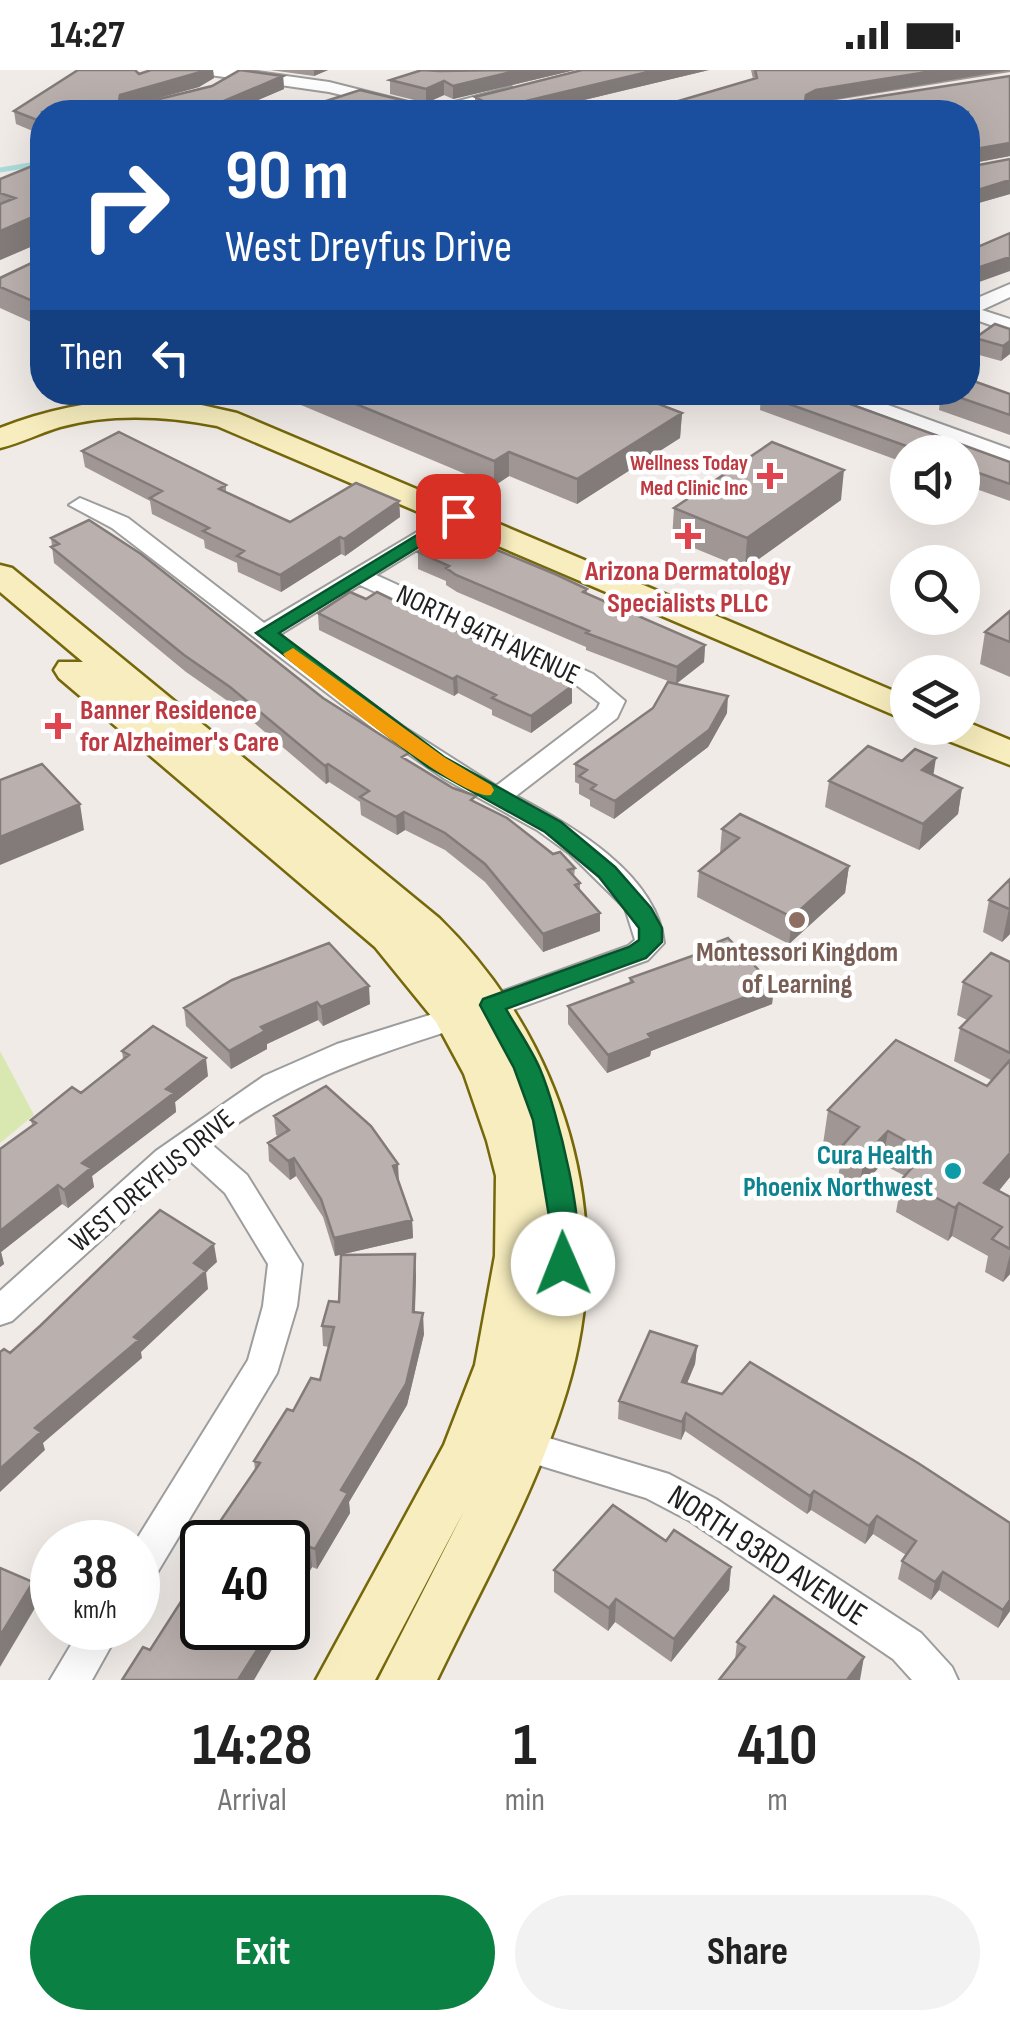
<!DOCTYPE html>
<style>
body{margin:0;font-family:"Sofia Sans Condensed",sans-serif;background:#f2f2f2;color:#222;height:100vh;display:flex;flex-direction:column;font-size:38px;white-space:nowrap}
*{box-sizing:border-box;margin:0}
p{font-size:32px;color:#767676}
.icon{flex:none;width:55px;height:55px;fill:none;stroke:currentColor;stroke-width:2;stroke-linecap:round;stroke-linejoin:round}
.map{position:relative;height:1610px;overflow:hidden}
.details{display:flex;flex-direction:column;background:#fff;flex:1}
.details>*{flex:none}
.top-card{position:absolute;left:30px;top:30px;width:950px;height:305px;border-radius:40px;box-shadow:0 10px 40px #0002;background:#1a4fa0;color:#fff;overflow:hidden}
.controls{position:absolute;left:890px;top:365px;display:grid;gap:20px}
.controls a{display:grid;place-items:center;width:90px;height:90px;border-radius:50%;background:#fff;box-shadow:0 10px 40px #0002;font-size:50px}
.speed{position:absolute;left:30px;top:1450px;display:flex;gap:20px;font-size:50px;font-weight:700;text-align:center}
.speed>*{display:grid;place-content:center;width:130px;height:130px;border-radius:50%;background:#fff;box-shadow:0 10px 40px #0002;line-height:1}
.speed small{font-size:25px;font-weight:400}
.speed .limit{border:5px solid #111;border-radius:15px;background:#fff;color:#111}
.pin{position:absolute;display:grid;place-items:center;width:85px;height:85px;color:#fff;margin:-42px;border-radius:20px;box-shadow:0 5px 15px #0006}
.me{position:absolute;width:110px;margin:-55px;rotate:359deg;stroke-linejoin:round;filter:drop-shadow(0 0 8px #0008)}
.turn{display:flex;align-items:center;gap:35px;height:210px;padding:0 30px;font-size:45px}
.turn .icon{width:130px;height:130px;stroke-width:2.5}
.turn b{display:block;font-size:70px;line-height:85px}
.then{display:flex;align-items:center;height:95px;padding:0 30px;background:#0003;gap:20px;font-size:38px}
.eta{display:flex;justify-content:space-evenly;align-items:center;height:170px;text-align:center}
.eta b{font-size:60px;font-weight:700;line-height:70px}
.cta{display:flex;gap:20px;margin-top:auto;padding:20px 30px}
.cta a{flex:1;height:115px;border-radius:60px;background:#0b8043;color:#fff;font-size:40px;font-weight:700;line-height:115px;text-align:center}
.cta a+a{background:#f2f2f2;color:#222}
.status{display:flex;justify-content:space-between;align-items:center;height:70px;padding:0 50px;background:#fff;direction:ltr}
.status svg{height:28px;fill:currentColor}
.map>svg:first-child{display:block}
</style>
<div class="status"><b>14:27</b><svg viewBox="0 0 49 12"><path d="M0 12V9h3v3zM5 12V6h3v6zM10 12V3h3v9zM15 12V0h3v12zM26 1h20v11H26zM47 4h2v5h-2z"/></svg></div>
<div class="map">
<svg width="1010" height="1610" viewBox="0 0 1010 1610">
<rect width="100%" height="100%" fill="#f0ebe7"/>
<path fill="#d9e8b0" d="M0,981L34,1045L0,1073Z"/>
<g fill="none" stroke-linecap="round" stroke-linejoin="round">
<path stroke="#aadcdb" stroke-width="5" d="M0,100L42,93"/>
<g stroke="#9d9d9d" stroke-width="4">
<path id="street" d="M202,0H243L329,12L432,38L511,17L519,22L452,42H412L329,22L210,5Z
M1010,214V227L982,240L1010,249V262L968,247V232Z
M852,322L1010,379V392L824,323Z
M476,427L487,434L484,439L376,505L593,604L625,631L617,648L516,726C571,755 657,804 664,873L648,890C600,907 552,927 504,943C396,979 302,1002 210,1073L247,1105L302,1194L297,1236L277,1303L151,1513L138,1518L135,1472L248,1290L263,1236L268,1194L225,1123L189,1090L12,1251L0,1255V1221L156,1081L264,1006L337,974L484,928L628,876L635,870L625,838L570,784L537,760L445,709L387,669L112,458L69,435L80,428L128,448L264,553ZM360,515L575,614L600,633L597,639L496,716L405,658L279,565Z
M522,1360L669,1404L716,1429L921,1563L952,1597L958,1610H912L893,1589L690,1451L646,1428L509,1386L504,1375L509,1364Z
M81,1558H121L92,1610H50Z"/>
</g>
<g stroke="#75670a" stroke-width="5">
<path id="secondary" d="M140,329L197,334L237,343L908,627V651L217,356C166,346 111,343 60,357C40,363 21,373 0,378V358C45,340 91,331 140,329Z
M0,495L12,498L439,848C565,971 619,1149 567,1320C537,1420 482,1516 437,1610H378L464,1441L375,1610H316L444,1375L475,1295L495,1186L496,1106L487,1071L464,1004L436,952L375,877L59,608L54,600L59,592H83L0,522Z
M962,650L1010,670V695L936,666L931,658H962Z"/>
</g>
<use href="#street" fill="#fff" fill-rule="evenodd"/>
<use href="#secondary" fill="#f7edbe" fill-rule="evenodd"/>
</g>
<path fill="#a09795" d="M151,0H213L214,8L199,17L144,32L283,6L284,19L230,42H42V65L16,54L14,41Z
M270,0H328L314,6Z
M575,0L453,29L444,25L426,33L390,24V10L439,1Z
M709,0L534,42H479L475,40V27Z
M751,0H1010V2L824,32H843L1010,6V86L968,94V97L1010,89V124L968,136V42H641L753,9Z
M42,99V172L0,190V109Z
M42,188V257L0,238V208Z
M1010,259L1001,291L972,283L975,268Z
M270,322H643L637,326L682,343L680,368L577,434L509,406L494,416Z
M941,322L1010,324V365L939,340Z
M761,324L1010,392V431L962,414V382H908V394L760,340Z
M82,381L226,415V422L290,452L399,431L400,447L345,486L341,484L281,522L238,502L237,493L205,478L204,470L152,444L150,431L85,397Z
M841,430L745,499L672,469L674,438Z
M51,468L323,628L409,692L476,733L575,798L574,807L580,813V820L600,843V861L543,882L485,812L445,780L405,760L397,765L361,745L360,732L329,712L326,714L232,634L186,602L54,493Z
M418,482L587,519V524L705,575L704,592L676,614L586,580V577L457,522L446,515V511L418,499Z
M1010,541V607L980,594L985,562Z
M318,543L572,633L531,663L492,645V640L458,623L454,626L319,560Z
M727,643L708,677L614,749L590,736V730L579,724V714L575,712V694Z
M933,705L962,718L958,744L919,780L825,737L829,711Z
M722,759L849,796L845,823L789,874L697,827L699,801L720,783Z
M1010,809V864L1002,872L983,862L989,830Z
M702,878L774,916L772,934L651,981L650,986L607,1003L568,954V936L629,914L630,908L702,882Z
M1010,892V1107L999,1121L1010,1127V1204L1003,1212L985,1202L988,1186L952,1166L948,1171L896,1142L902,1109L905,1106L882,1094L859,1119L838,1108L842,1083L823,1074L828,1040L987,1016L991,1010L954,991L960,958L967,950L957,945L963,912Z
M232,910L370,934L323,956L318,950L267,974V979L231,999L186,956L184,938Z
M122,981L208,1006L175,1032L176,1042L92,1106L94,1117L68,1138L62,1134L1,1182L4,1194L0,1197V1079L32,1055L31,1050L81,1023L123,989Z
M274,1046L398,1113L412,1150L413,1168L335,1186L323,1147L296,1106L290,1110L269,1091L268,1073L278,1066L276,1065Z
M416,1205L415,1242L424,1264L407,1335L349,1432L350,1443L317,1499L312,1497L288,1539V1472L255,1400L254,1391L293,1341L320,1310L329,1277L323,1276L322,1256L339,1232Z
M697,1276L695,1294L687,1313L1010,1453V1541L998,1558L939,1520L931,1530L898,1509L902,1491L906,1485L873,1464L865,1474L811,1440L807,1444L685,1361L681,1370L618,1349L619,1331Z
M666,1471L731,1497L729,1520L671,1592L615,1552L608,1561L554,1522V1500Z
M202,1478L281,1564L150,1580L185,1524L182,1509Z
M737,1572L860,1610L735,1590Z"/>
<path fill="#827b79" d="M203,0H213L214,8L199,17L122,38L119,31L120,25Z
M314,0H328L314,6Z
M520,0H575L453,29V16Z
M656,0H709L534,42H497V38Z
M939,0H1010L814,33L805,39L806,25L816,20Z
M283,6L284,19L230,42H198Z
M444,11V25L426,33V19Z
M1010,73V86L968,94L969,80Z
M1010,110V124L968,136V123Z
M42,143V172L0,190V161Z
M1010,187V201L968,216V201Z
M1010,271V284L1001,291L1003,276Z
M682,343L680,368L577,434V409Z
M509,382V406L494,416V391Z
M844,400L841,430L745,499L747,468Z
M399,431L400,447L345,486L344,469Z
M340,467L341,484L281,522L280,505Z
M705,575L704,592L676,614L677,597Z
M457,606L458,623L454,626L453,609Z
M572,616V633L531,663V646Z
M728,626L727,643L708,677L614,749L615,731Z
M936,688L932,714L922,700Z
M328,694L329,712L326,714L325,696Z
M962,718L958,744L919,780L923,754Z
M80,734L84,760L0,795V767Z
M404,742L405,760L397,765L396,747Z
M849,796L845,823L789,874L792,847Z
M1010,838V864L1002,872L1009,839Z
M600,843V861L543,882V864Z
M369,916L370,934L323,956L321,937Z
M774,916L772,934L651,981L650,986L607,1003L608,985L648,964Z
M317,932L318,950L267,974V979L231,999L229,981L261,957Z
M206,988L208,1006L175,1032L176,1042L92,1106L94,1117L68,1138L64,1120L82,1093L166,1019Z
M888,1061L882,1094L859,1119L864,1086Z
M1010,1083V1107L979,1144L984,1113Z
M294,1088L296,1106L290,1110L288,1091Z
M398,1094L399,1112L393,1096Z
M58,1115L62,1134L1,1182L4,1194L0,1197V1161Z
M959,1133L952,1166L948,1171L955,1138Z
M412,1150L413,1168L335,1186L334,1168Z
M214,1174L217,1192L206,1202L208,1219L141,1282L142,1288L43,1373L45,1380L0,1422V1399L35,1358L134,1267L194,1193Z
M415,1184L416,1205L414,1263L413,1242Z
M1010,1184V1204L1003,1212Z
M423,1243L424,1264L407,1335L349,1432L350,1443L317,1499L315,1479Z
M697,1276L695,1294L680,1330L682,1312Z
M686,1343L685,1361L681,1370L682,1352Z
M814,1421L811,1440L807,1444L810,1426Z
M877,1446L873,1464L865,1474L869,1456Z
M310,1477L312,1497L288,1539V1515Z
M731,1497L729,1520L671,1592L674,1569Z
M943,1502L939,1520L931,1530L935,1512Z
M33,1512L38,1533L0,1597V1566Z
M616,1529L615,1552L608,1561L609,1538Z
M1010,1530V1541L998,1558L1003,1540Z
M271,1558H281V1564L254,1610H238Z
M864,1587L860,1610H847Z"/>
<path fill="#bab0ad" stroke="#827b79" stroke-width="2.5" d="M78,0H135L139,4L151,0H203L197,3L120,25L119,31L147,32L212,16L240,0L283,6L198,42H42V52L14,41Z
M422,0L439,1L520,0L453,16L444,11L426,19L390,10Z
M582,0H656L497,38L475,27Z
M755,0H939L816,20L806,25L805,31L843,32L1010,6V73L969,80L968,97L1010,89V110L968,123V42H641L757,8Z
M360,20L402,30L397,32L420,42H292Z
M32,96L42,99V143L0,161V134L15,128L0,123V109Z
M1010,163V187L968,201V181Z
M42,188V235L0,217V208Z
M995,254L1010,259V271L1003,276L975,268Z
M968,309L1010,324V345L944,322H968Z
M327,322H628L682,343L577,409L509,382L494,391Z
M764,322H817L1010,392V414L962,397V382H923L761,324Z
M119,362L226,415L219,419L290,452L356,413L399,431L344,469L340,467L280,505L237,486L244,481L203,461L209,458L150,428L162,421L82,381Z
M772,372L844,400L747,468L674,438Z
M89,450L141,484L323,628L409,683L402,687L453,718L476,726L471,730L507,748L553,784L560,782L575,798L568,800L580,813L575,815L600,843L543,864L485,794L445,763L404,742L396,747L360,727L369,721L328,694L325,696L230,617L184,585L51,477L59,474L51,468Z
M451,461L555,504L587,519L583,522L705,575L677,597L586,563L589,561L456,505L446,498L449,496L418,482Z
M350,522L366,529L377,522L572,616L531,646L492,628L496,625L457,606L453,609L318,543Z
M1010,541V572L985,562Z
M668,612L728,626L709,660L615,731L591,719L596,715L579,706L587,700L575,694L653,638Z
M868,676L902,691L915,679L936,688L922,700L962,718L923,754L829,711Z
M42,694L80,734L0,767V710Z
M740,744L849,796L792,847L699,801L739,768L722,759Z
M1010,809V838L1009,839L989,830Z
M728,868L774,916L648,964L651,968L608,985L568,936L633,912L630,908L706,881L702,878Z
M329,873L369,916L321,937L317,932L261,957L265,961L229,981L184,938L232,910Z
M991,883L1010,892V983L960,958L991,926L963,912Z
M153,956L206,988L166,1019L174,1023L82,1093L91,1098L64,1120L58,1115L0,1161V1079L36,1053L31,1050L72,1017L81,1023L129,985L122,981Z
M896,970L987,1016L1010,990V1083L984,1113L1010,1127V1179L992,1169L1002,1157L959,1133L955,1138L902,1109L926,1082L888,1061L864,1086L843,1075L859,1057L828,1040Z
M326,1016L371,1056L398,1094L393,1096L412,1150L334,1168L321,1129L294,1088L288,1091L268,1073L289,1060L274,1046Z
M160,1140L214,1174L194,1193L206,1201L134,1267L139,1270L35,1358L41,1362L0,1399V1282L4,1279L10,1283L40,1256Z
M415,1184L413,1242L423,1243L406,1314L341,1420L348,1423L315,1479L310,1477L288,1515V1472H206L260,1393L254,1391L287,1339L293,1341L311,1308L320,1310L334,1257L322,1256L329,1231L339,1232L341,1185Z
M650,1261L697,1276L682,1312L722,1324L750,1292L918,1393L1010,1453V1530L1003,1540L943,1502L935,1512L902,1491L916,1471L877,1446L869,1456L814,1421L810,1426L686,1343L682,1352L619,1331Z
M613,1435L666,1471L674,1460L731,1497L674,1569L616,1529L609,1538L554,1500Z
M202,1478V1558H271L238,1610H122L143,1577L150,1580L193,1513L182,1509Z
M0,1498L33,1512L0,1566Z
M774,1526L864,1587L847,1610H719L745,1577L737,1572Z"/>
<path fill="#0b8043" stroke="#07532c" stroke-width="2.5" d="M458,440L464,442V449L279,563L444,687L561,752L615,797L651,838L662,858V872L646,888L506,939C517,959 531,978 540,999C556,1036 591,1168 573,1202L563,1205L554,1202L549,1194L551,1158L533,1050L514,998L480,935L483,929L629,877L639,870V858L599,807L545,762L428,697L256,563Z"/>
<path fill="#f59e0b" d="M293,578L444,687L491,715L494,720L491,725C462,732 317,612 286,588L283,584Z"/>
<g fill="#e0444e" stroke="#fff" stroke-width="4">
<path d="M765 391h10v10h10v10h-10v10h-10v-10h-10v-10h10z"/>
<path d="M683 451h10v10h10v10h-10v10h-10v-10h-10v-10h10z"/>
<path d="M53 641h10v10h10v10h-10v10h-10v-10h-10v-10h10z"/>
</g>
<circle fill="#8d6e63" stroke="#fff" stroke-width="4" cx="797" cy="850" r="10"/>
<circle fill="#0f9aa8" stroke="#fff" stroke-width="4" cx="953" cy="1101" r="10"/>
<g text-anchor="middle" dominant-baseline="central" stroke-width="9" stroke-linejoin="round" paint-order="stroke">
<g font-size="22" font-weight="bold" fill="#be3a42" stroke="#fff" text-anchor="end">
<text x="748" y="393">Wellness Today<tspan x="748" dy="25">Med Clinic Inc</tspan></text>
</g>
<g font-size="28" font-weight="bold" fill="#be3a42" stroke="#fff">
<text x="688" y="501">Arizona Dermatology<tspan x="688" dy="32">Specialists PLLC</tspan></text>
<text x="80" y="640" text-anchor="start">Banner Residence<tspan x="80" dy="32">for Alzheimer's Care</tspan></text>
</g>
<g font-size="28" fill="#202020" stroke="#fff">
<text transform="translate(488 565) rotate(25)">NORTH 94TH AVENUE</text>
<text transform="translate(152 1111) rotate(-40)">WEST DREYFUS DRIVE</text>
</g>
<g font-size="28" font-weight="bold" fill="#785e54" stroke="#fff">
<text x="797" y="882">Montessori Kingdom<tspan x="797" dy="32">of Learning</tspan></text>
</g>
<g font-size="28" font-weight="bold" fill="#0d838f" stroke="#fff" text-anchor="end">
<text x="933" y="1085">Cura Health<tspan x="933" dy="32">Phoenix Northwest</tspan></text>
</g>
<g font-size="32" fill="#202020" stroke="#fff">
<text transform="translate(767 1486) rotate(33)">NORTH 93RD AVENUE</text>
</g>
</g>
</svg>
<div class="controls">
<a><svg class="icon" aria-label="sound" viewBox="0 0 24 24"><path d="M4 9h4l5-4v14l-5-4H4zM17 9q2 3 0 6"/></svg></a>
<a><svg class="icon" aria-label="search" viewBox="0 0 24 24"><circle cx="10" cy="10" r="6"/><path d="M15 15l6 6"/></svg></a>
<a><svg class="icon" aria-label="layers" viewBox="0 0 24 24"><path d="M12 4l9 5-9 5-9-5zM3 14l9 5 9-5"/></svg></a>
</div>
<div class="speed"><div>38<small>km/h</small></div><div class="limit">40</div></div>
<div class="pin" style="left:458px;top:446px;background:#d93025"><svg class="icon" aria-label="arrive" viewBox="0 0 24 24"><path d="M6 21V4h12l-3 4 3 4H6"/></svg></div>
<svg class="me" style="left:563px;top:1194px" viewBox="-20 -20 40 40"><circle r="19" fill="#fff"/><path d="M0-13L10 11 0 6-10 11z" fill="#0b8043"/></svg>
<div class="top-card">
<div class="turn"><svg class="icon" aria-label="right" viewBox="0 0 24 24"><path d="M7 20v-9h11M14 6l5 5-5 5"/></svg><div><b>90 m</b>West Dreyfus Drive</div></div>
<div class="then">Then<svg class="icon" aria-label="left" viewBox="0 0 24 24"><path d="M17 20v-9H6M10 6l-5 5 5 5"/></svg></div>
</div>
</div>
<section class="details">
<div class="eta">
<div><b>14:28</b><p>Arrival</p></div>
<div><b>1</b><p>min</p></div>
<div><b>410</b><p>m</p></div>
</div>
<div class="cta"><a>Exit</a><a>Share</a></div>
</section>
